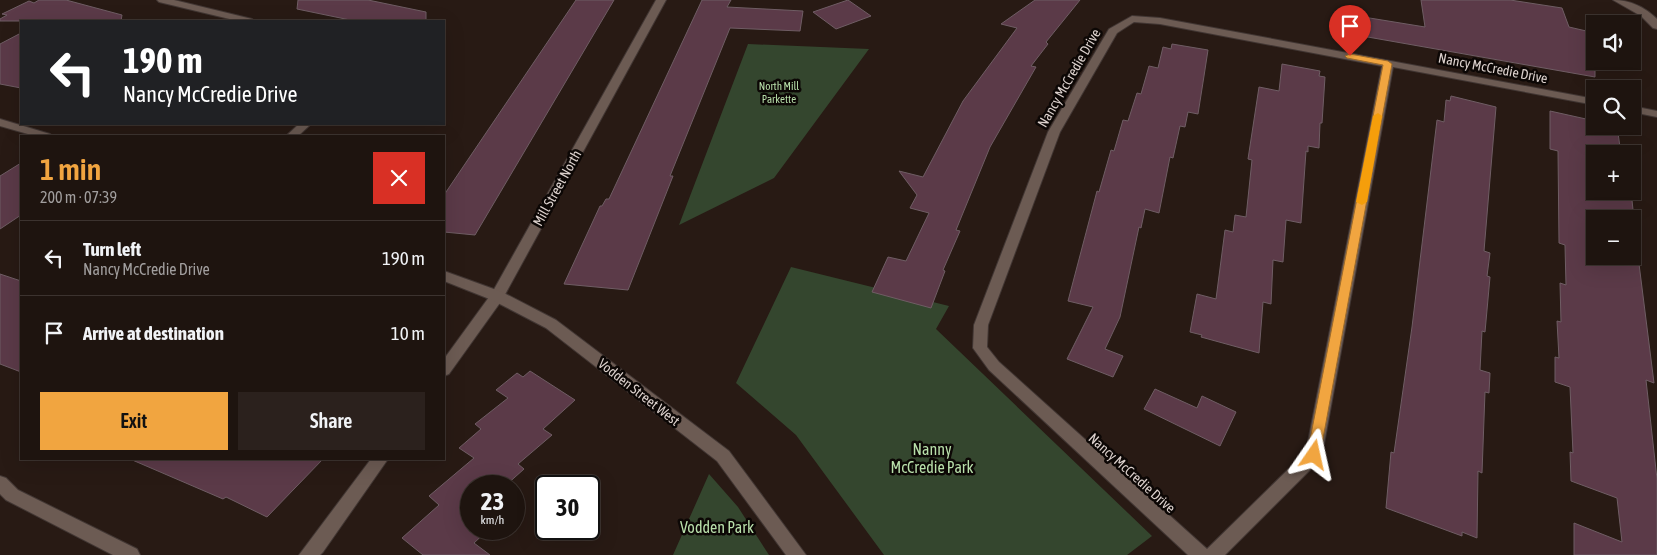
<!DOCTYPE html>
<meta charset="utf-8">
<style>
body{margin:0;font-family:"Asap Condensed",sans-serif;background:#2b211d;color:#f1f3f6;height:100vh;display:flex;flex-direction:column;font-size:19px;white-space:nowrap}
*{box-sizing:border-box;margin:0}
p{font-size:16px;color:#a19e9e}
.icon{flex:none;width:28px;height:28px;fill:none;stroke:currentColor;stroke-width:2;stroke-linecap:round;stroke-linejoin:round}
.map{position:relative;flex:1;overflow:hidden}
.drawer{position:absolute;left:20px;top:135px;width:425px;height:325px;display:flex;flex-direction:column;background:#1e140f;border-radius:0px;box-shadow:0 5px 20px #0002,0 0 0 1px #3c332f}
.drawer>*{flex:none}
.hud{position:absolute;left:20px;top:20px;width:425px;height:105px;border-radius:0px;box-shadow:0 5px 20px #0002,0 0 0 1px #3c332f;background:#202124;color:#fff;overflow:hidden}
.tools{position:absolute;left:1586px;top:15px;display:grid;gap:10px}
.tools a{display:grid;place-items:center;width:55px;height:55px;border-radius:0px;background:#1e140f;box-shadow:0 5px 20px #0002,0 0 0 1px #3c332f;font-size:25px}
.speed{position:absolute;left:460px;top:475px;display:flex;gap:10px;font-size:25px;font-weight:700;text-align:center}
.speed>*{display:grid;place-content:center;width:65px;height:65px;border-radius:50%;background:#1e140f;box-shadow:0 5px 20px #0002,0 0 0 1px #3c332f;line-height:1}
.speed small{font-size:12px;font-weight:400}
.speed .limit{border:2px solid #111;border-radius:8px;background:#fff;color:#111}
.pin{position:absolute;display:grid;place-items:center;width:42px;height:42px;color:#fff;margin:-51px -21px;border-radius:50% 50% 50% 0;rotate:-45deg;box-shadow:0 0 5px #0007}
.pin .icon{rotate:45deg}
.me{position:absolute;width:55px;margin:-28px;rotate:11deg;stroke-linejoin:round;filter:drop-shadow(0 0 4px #0008)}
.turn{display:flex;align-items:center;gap:18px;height:105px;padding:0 20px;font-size:22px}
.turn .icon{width:65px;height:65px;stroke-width:2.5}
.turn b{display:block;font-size:35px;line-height:42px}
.round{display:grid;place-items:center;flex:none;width:52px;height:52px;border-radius:0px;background:#2b211d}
.overview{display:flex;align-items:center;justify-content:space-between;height:85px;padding:0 20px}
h1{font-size:30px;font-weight:600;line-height:38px;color:#f1a540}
.cta{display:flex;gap:10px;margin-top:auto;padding:10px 20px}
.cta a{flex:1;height:58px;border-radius:0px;background:#f1a540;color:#111;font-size:20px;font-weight:600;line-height:58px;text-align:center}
.cta a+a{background:#2b211d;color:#f1f3f6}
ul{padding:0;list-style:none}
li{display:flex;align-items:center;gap:15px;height:75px;padding:0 20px;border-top:1px solid #3c332f}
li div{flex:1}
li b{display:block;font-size:19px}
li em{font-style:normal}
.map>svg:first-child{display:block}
</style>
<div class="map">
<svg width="1657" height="555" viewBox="0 0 1657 555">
<rect width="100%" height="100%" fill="#281a14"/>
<path fill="#34462e" d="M748,44L869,49L774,178L679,225Z
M791,267L949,306L936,329L1152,536L1127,555H884L796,435L736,383Z
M709,474L738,507L769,555H673Z"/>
<path fill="#5b3a48" stroke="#6f5d64" d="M39,0H66L122,15L121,21H0V19L7,15L2,14L29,1L34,3Z
M298,0H368L426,12V21H355L297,9Z
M576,0H614L475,235L444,232V195Z
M702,0H731L727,7L803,11L800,31L730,28L670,176H673L628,290L564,284L600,206H602L606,199H609Z
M848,0L871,16L836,29L813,12Z
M1035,0H1080L1046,42L1048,44L1031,66L1036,67L990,147L956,230L960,231L943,270L945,271L931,308L872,292L888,257L906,261L929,213L910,208L917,195L899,171L923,177L963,101L1017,28L1001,24Z
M1421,0H1510L1562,8L1569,27L1595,33V77L1345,33V14L1425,27Z
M21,33V88L0,84V44Z
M1172,44L1208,50L1204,76L1198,114L1188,112L1185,127L1180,126L1173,158L1170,157L1159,213L1145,209L1141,228L1139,227L1120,317L1105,349L1123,356L1113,377L1067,359L1093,307L1068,301L1097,191L1099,192L1111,150L1114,151L1123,120L1128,121L1137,93L1141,94L1149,66L1158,68L1163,47L1171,49Z
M1282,64L1320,71L1319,76L1325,77L1322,123H1320L1319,148L1308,146V152L1306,151L1301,223L1286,220L1283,262L1273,260L1271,304L1263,302L1259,353L1201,337L1202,335L1190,332L1197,294L1216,299L1225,230L1233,232L1235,215L1246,217L1252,160L1248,159L1259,87L1279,91Z
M1451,96L1496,107L1484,251L1490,253L1487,276L1490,277L1485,332L1482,331L1480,370L1490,373L1489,393L1485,392L1482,473L1478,471L1477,538L1462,532V536L1386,508L1391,452L1394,453L1412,327L1437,120L1444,122L1446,100L1450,101Z
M1550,111L1595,121V126H1617L1621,154H1595V191H1631L1634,219H1595V256H1638L1654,383L1646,380L1657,479V555H1574V523L1622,542L1617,498L1571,481L1570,452L1573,453L1570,387L1555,382V357L1559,358L1557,321L1561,322L1560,283L1566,285L1565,245L1559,243L1558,151L1550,149Z
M21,163V215L0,229V176Z
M0,274L21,281V372L0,364Z
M530,371L575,400L543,429L552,435L518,464L524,469L505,486H471V529H489L474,543L490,555H423L402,538L439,505L429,496L474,458L459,448L481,429L475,424L508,398L496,390L517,373L523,377Z
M1155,389L1197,408L1202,396L1236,412L1220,446L1144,409Z
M130,459H323L267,517L226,497L223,499Z"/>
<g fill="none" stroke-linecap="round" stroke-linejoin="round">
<g stroke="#413633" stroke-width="2">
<path id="minor" d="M157,0H174L252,19L254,21H238L159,2Z
M656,0H666L502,300L449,374L444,376V359L492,293Z
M1613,0C1630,0 1645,7 1657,19V29L1653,28L1641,16Z
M1132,16L1160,18L1595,99V105L1393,67L1322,455L1320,460L1225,555H1188L989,370L973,348L974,325L1048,132L1109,29ZM1134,22L1160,24L1382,66L1306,452L1207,549L999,362L987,347L988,325L1060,132L1117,33Z
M1632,106L1657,111V117L1632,112Z
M299,124H311L298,136H286Z
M371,459H388L323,552L320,555H299Z
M0,476L6,478L18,490L137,549L140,555H113L6,500L0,494Z"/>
</g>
<g stroke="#413633" stroke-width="2">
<path id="tertiary" d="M0,119L50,134L52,136H35L0,126Z
M444,271L502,292L556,320L729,451L806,555H786L717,461L546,328L492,300L444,281Z"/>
</g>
<use href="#minor" fill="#6c5b53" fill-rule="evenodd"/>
<use href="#tertiary" fill="#6c5b53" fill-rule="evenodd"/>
</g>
<path fill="#f1a540" stroke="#9d6b2a" d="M1350,54L1388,61L1392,64L1320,455L1318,459L1314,461L1309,459L1307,455L1383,65L1347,58L1345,56Z"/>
<path fill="#f59e0b" d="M1378,113L1382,116L1367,202L1362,205L1356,202L1373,116Z"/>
<g text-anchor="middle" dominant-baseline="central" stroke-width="5" stroke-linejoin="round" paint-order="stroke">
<g font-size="11" fill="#b8dfaa" stroke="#0c0705">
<text x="779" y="86">North Mill<tspan x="779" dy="13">Parkette</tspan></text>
</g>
<g font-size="14" fill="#dcd1cd" stroke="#0c0705">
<text transform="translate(1493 68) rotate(11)">Nancy McCredie Drive</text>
<text transform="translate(1069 78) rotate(-60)">Nancy McCredie Drive</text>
<text transform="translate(557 188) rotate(-61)">Mill Street North</text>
<text transform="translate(639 392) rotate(38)">Vodden Street West</text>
<text transform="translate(1132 473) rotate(42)">Nancy McCredie Drive</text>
</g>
<g font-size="16" fill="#b8dfaa" stroke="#0c0705">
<text x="932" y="449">Nanny<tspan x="932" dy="18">McCredie Park</tspan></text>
<text x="717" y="527">Vodden Park</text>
</g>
</g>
</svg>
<div class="tools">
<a><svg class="icon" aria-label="sound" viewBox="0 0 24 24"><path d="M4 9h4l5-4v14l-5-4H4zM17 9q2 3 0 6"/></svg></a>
<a><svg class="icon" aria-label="search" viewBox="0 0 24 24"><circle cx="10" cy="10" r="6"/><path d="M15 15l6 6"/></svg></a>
<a>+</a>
<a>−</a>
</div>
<div class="speed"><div>23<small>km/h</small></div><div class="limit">30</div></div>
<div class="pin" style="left:1350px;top:56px;background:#d93025"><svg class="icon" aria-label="arrive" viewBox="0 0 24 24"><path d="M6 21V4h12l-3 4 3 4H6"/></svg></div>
<svg class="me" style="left:1314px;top:455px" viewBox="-20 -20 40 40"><path d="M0-17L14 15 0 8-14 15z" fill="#f1a540" stroke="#fff" stroke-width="4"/></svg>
<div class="hud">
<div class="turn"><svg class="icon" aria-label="left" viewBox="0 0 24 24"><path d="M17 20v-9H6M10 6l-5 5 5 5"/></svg><div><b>190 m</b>Nancy McCredie Drive</div></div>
</div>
<section class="drawer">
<div class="overview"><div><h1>1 min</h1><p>200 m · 07:39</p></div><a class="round" style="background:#d93025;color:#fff"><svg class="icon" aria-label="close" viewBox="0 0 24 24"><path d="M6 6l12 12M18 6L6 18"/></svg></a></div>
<ul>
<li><svg class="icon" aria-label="left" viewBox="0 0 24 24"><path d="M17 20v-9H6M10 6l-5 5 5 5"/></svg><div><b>Turn left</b><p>Nancy McCredie Drive</p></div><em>190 m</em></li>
<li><svg class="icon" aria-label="arrive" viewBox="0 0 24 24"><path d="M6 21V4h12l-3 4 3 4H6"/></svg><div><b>Arrive at destination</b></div><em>10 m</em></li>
</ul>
<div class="cta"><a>Exit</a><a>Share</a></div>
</section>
</div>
